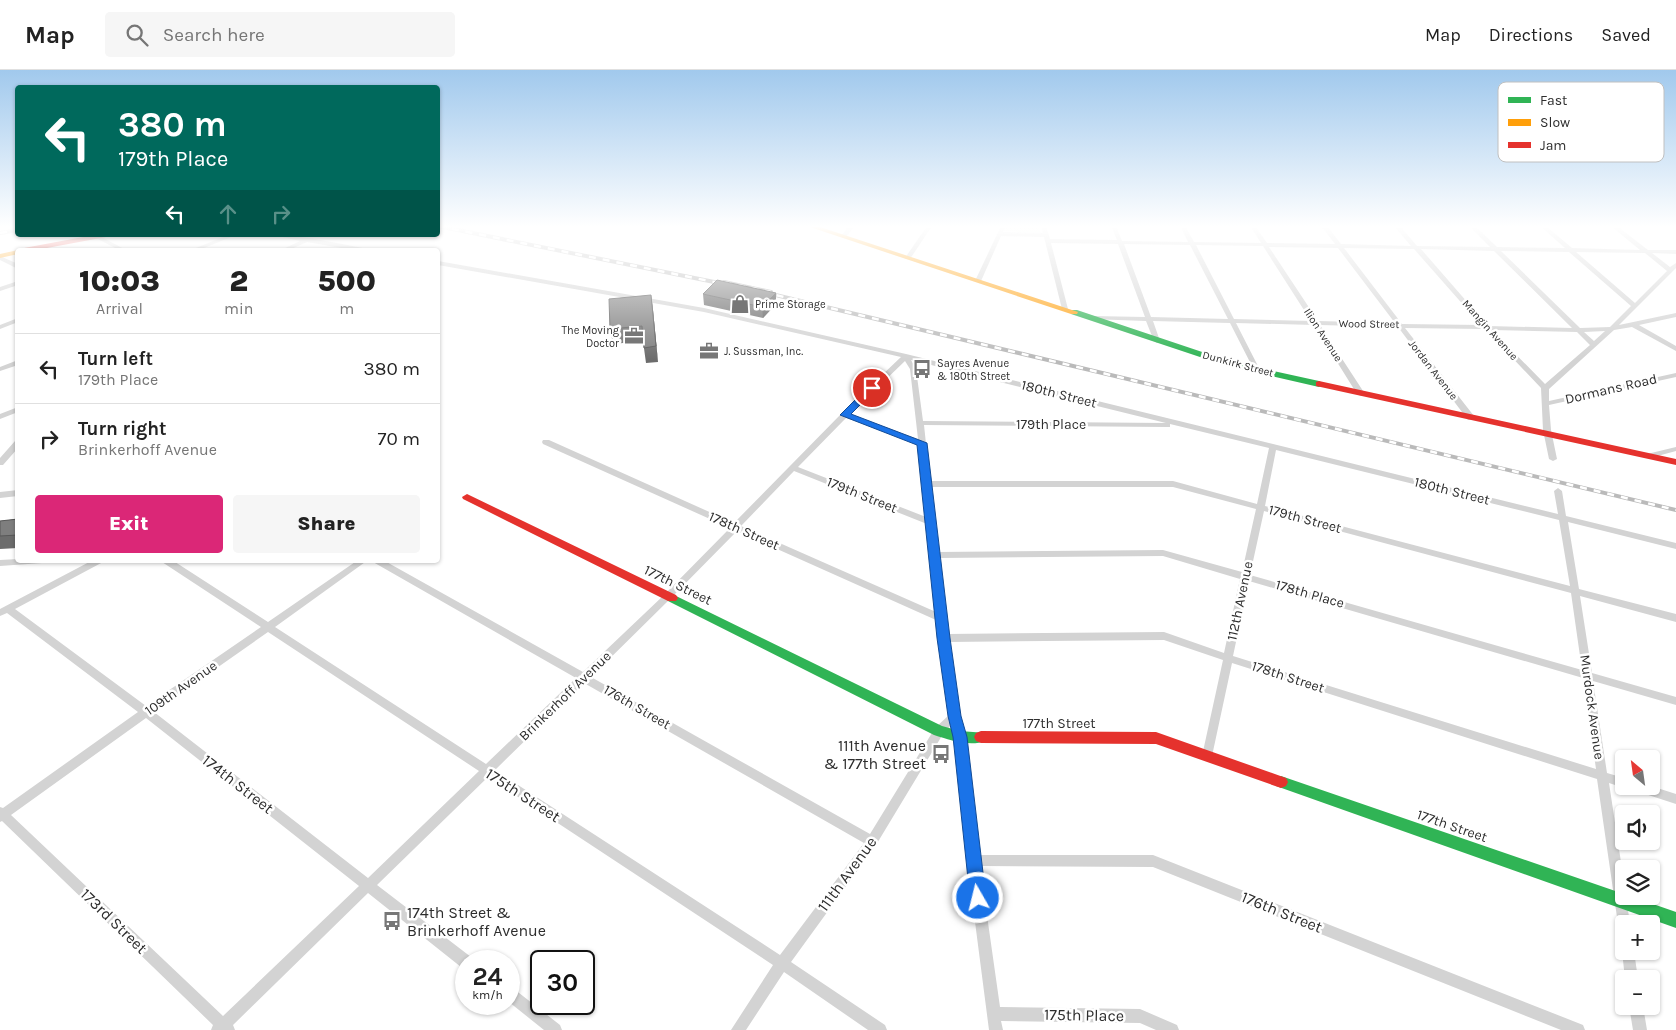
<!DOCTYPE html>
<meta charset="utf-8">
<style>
body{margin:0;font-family:Karla,sans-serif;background:#f6f6f6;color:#222;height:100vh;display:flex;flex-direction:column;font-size:19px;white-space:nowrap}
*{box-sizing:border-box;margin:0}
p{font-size:16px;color:#767676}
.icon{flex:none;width:28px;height:28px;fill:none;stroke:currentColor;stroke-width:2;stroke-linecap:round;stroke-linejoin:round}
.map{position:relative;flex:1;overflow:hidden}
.panel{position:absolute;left:15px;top:178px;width:425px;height:315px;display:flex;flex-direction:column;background:#fff;border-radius:5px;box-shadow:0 1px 4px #0004}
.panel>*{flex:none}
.hud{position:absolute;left:15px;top:15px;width:425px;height:152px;border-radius:5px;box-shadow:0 1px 4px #0004;background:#00695c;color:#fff;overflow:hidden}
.needle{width:32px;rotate:331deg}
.tools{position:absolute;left:1615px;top:680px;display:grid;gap:10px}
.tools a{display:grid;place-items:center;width:45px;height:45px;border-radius:5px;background:#fff;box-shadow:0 1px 4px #0004;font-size:25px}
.speed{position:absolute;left:455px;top:880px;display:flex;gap:10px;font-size:25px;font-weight:700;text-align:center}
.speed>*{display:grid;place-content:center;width:65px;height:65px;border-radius:50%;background:#fff;box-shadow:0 1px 4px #0004;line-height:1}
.speed small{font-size:12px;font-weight:400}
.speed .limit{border:2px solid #111;border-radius:8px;background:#fff;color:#111}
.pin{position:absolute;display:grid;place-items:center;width:42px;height:42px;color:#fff;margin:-21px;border:2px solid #fff;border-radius:50%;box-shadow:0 1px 5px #0007}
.me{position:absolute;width:55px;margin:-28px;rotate:352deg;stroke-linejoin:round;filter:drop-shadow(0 0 4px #0008)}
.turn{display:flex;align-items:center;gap:18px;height:105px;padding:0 20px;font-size:22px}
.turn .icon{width:65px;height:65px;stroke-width:2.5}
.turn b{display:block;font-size:35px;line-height:42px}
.lanes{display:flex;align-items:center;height:48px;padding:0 20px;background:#0003;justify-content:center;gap:25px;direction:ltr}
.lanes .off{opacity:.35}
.eta{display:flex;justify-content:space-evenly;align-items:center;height:85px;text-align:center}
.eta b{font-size:30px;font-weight:800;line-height:35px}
.action{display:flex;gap:10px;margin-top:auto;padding:10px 20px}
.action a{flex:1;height:58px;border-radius:5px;background:#db2777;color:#fff;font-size:20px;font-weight:800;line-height:58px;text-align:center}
.action a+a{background:#f6f6f6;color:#222}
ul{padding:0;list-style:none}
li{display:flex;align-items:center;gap:15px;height:70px;padding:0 20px;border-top:1px solid #e0e0e0}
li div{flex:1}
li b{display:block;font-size:19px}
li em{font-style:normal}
header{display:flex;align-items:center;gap:30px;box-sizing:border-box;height:70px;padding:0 25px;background:#fff;border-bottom:1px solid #e0e0e0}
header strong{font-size:24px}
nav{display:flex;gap:28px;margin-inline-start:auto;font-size:18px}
.search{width:350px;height:45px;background:#f6f6f6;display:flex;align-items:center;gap:12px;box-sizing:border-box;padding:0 18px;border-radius:5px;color:#767676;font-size:19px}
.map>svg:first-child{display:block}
</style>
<header>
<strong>Map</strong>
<div class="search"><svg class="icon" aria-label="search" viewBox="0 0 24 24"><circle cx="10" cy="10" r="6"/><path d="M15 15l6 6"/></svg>Search here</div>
<nav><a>Map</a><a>Directions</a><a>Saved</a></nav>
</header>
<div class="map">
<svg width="1676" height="960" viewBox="0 0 1676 960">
<rect width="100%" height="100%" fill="#fff"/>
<path fill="#f1f5eb" d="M1006,156H1039L1041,163L1003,161Z"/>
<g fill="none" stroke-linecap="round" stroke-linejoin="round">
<path fill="#d3d3d3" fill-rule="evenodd" d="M849,156H855L846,167H842L841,166Z
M927,156H932L910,189H906L905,188Z
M1001,156H1006L1003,162L1043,163L1041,156H1046L1050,169L1117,170L1111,156H1116L1122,171L1188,172L1180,156H1185L1194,172L1261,173L1250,156H1255L1267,173L1335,174L1321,156H1327L1341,174L1411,176L1394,156H1400L1417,176L1490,177L1469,156H1475L1497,177L1565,178L1540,156H1546L1572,178L1640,180L1611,156H1617L1648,180H1676V184L1652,183L1670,197L1676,193V198L1619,255L1676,243V247L1639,255L1676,276V281L1632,257L1614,260L1549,319V331L1676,303V307L1549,335L1551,360L1557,389L1553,391L1549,389L1543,360L1541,318L1485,259L1405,258L1474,346V350H1468L1398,257L1320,255L1365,324L1361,326L1357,324L1314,255L1236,253L1260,300L1257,302L1254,300L1230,253L1153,251L1160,271L1157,273L1154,271L1146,251L1090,249V247L1092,246L1145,247L1118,174L1051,173L1068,239L1067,240L1062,239L1044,167L1001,166L981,211L976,212L975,211ZM1124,174L1190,175L1228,249L1151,247ZM1196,175L1263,176L1311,251L1234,249ZM1269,177L1338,178L1395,253L1318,251ZM1344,178L1414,179L1481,255L1402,254ZM1421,179L1494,181L1572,258L1488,256ZM1501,181L1569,182L1631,236L1610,257L1580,258ZM1576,182L1645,183L1667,201L1635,233ZM1492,260L1577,262L1590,275L1545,314ZM1605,261L1594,271L1584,262Z
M94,165H98L126,180H119L94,167Z
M228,165H236L199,180H191Z
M274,165C304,165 334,173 363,178L366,180H353L307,172L289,180H281L300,171Z
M0,186L18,194V199L0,190Z
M438,191L704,238L906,284L1558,444L1554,421L1558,418L1562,421L1566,446L1676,473V479L1568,452L1579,519L1676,544V552L1580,526L1592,603L1676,627V635L1593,611L1607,703L1624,708V716H1628L1624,718L1609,713L1624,812V826H1626L1630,854H1624V860L1620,858L1618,854L1597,709L1232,593L1212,686L1211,689L1207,691L1203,689L1202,686L1223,590L1164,570L948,572L959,646L965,667L978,785H1153L1578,953L1583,955L1585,960H1561L1153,797L980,796L1000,937L1140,939L1177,955L1179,960H1156L1140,953L1001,951L1003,960H989L967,790L955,667L951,655L943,664L876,775L791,892L885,955L887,960H868L784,902L746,960H731L773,895L488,707L377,815L471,887L472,891H466V898L461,897L368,823L233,955L235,960H211L213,955L2,751L0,752V737L3,738L138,642L7,543L0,546V539L93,490H104L103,492L15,539L146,636L261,557L162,492L161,490H172L268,552L358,490H368L275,557L486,694L576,608L373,492L372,490H383L583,602L664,525L730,458L543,374L542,372L543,370H549L734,453L842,343L901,287L704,242L438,195ZM911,290L1166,353L923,351L916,299ZM905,291L910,299L918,369L850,344ZM846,348L918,374L926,447L798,397ZM1170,354L1269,378L1257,434L1173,411H930L924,355L1167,357H1170ZM1276,380L1559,450L1570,516L1265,436ZM794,401L927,454L936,542L741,456ZM931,417H1173L1256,439L1242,502L1163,480L938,482L935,455L936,453L935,451ZM1264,441L1571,523L1582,600L1250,505ZM737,461L936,550L949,645L935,658L870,764L591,607L670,529ZM1163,486L1240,509L1224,583L1164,562L947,564L939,488ZM1249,511L1583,608L1596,699L1233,586ZM268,562L479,701L368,808L154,642ZM584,613L864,773L780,885L495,700ZM146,648L359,816L223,946L11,745Z
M18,211V215L0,221V217Z
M18,248V252L0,259V255Z
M18,290V295L0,301V297Z
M18,337V342L0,349V344Z
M15,371H18V378L3,395H0V388Z
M1676,377V381L1650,388L1646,386L1647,384Z
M18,420V426L0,428V422Z
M18,489V490H46L42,493L0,496V490Z
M1629,716H1651L1676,724V734L1630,719Z
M1624,876V881H1634L1638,909H1625L1622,881Z
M509,918L514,919L560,955L562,960H544L509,932Z
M1629,936H1643L1647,960H1633Z"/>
<path fill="#30b455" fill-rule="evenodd" d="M1071,240H1077L1232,292L1319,311L1324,314L1319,317L1227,296L1071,244Z
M672,524L942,656L960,661L986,663L988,667L986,671C969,677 950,670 934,665L668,531L666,528L668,525Z
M1281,706L1624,824V826H1630L1676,842V858L1276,716L1274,712L1276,708Z"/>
<path fill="#ff9f0a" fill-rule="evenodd" d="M807,156H817L1078,242L1077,244H1071Z
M18,180V184L0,188V184Z"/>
<path fill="#e5322d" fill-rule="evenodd" d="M94,165H110L106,167L36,180H20L24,178Z
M1319,311L1676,389V395L1316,316V312Z
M467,424L676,525L678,528L676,531H668L463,429L462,427Z
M981,661L1156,662L1286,708L1288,712L1286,716L1281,718L1156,674L981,673L976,671L974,667L976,663Z"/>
<g stroke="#bababa" stroke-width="4">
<path id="rail" d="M438,156L729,215
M0,163L18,160
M724,212L771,222
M763,222L1676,440"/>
</g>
<use href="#rail" stroke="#fff" stroke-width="2.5" stroke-dasharray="7" stroke-linecap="butt"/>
</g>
<path fill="#6c6c6c" d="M703,224L776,234L763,248L704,235Z
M651,225L653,240L658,292L646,293L643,271L613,274L610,259Z
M18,449V478L0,479V451Z"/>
<path fill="#585858" d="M776,223V234L763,248L762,237Z
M651,225L653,240L658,292L656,276Z"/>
<path fill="#7e7e7e" stroke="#585858" d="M717,210L776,223L762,237L703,224Z
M651,225L656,276L644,278L642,256L610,259L609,229Z
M18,449V465L0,466V451Z"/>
<linearGradient id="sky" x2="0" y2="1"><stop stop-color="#a1c9ed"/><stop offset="0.54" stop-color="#fff"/><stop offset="1" stop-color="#fff" stop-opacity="0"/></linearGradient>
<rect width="1676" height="290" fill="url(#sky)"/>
<path fill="#1a73e8" stroke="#114b97" d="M872,315L877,318L851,344L927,373L950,568L961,646L967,667L986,828L984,834L978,836L973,834L970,828L953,667L948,646L937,568L917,375L840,345L869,316Z"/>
<defs>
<g id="shop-bare" transform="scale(1.5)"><path d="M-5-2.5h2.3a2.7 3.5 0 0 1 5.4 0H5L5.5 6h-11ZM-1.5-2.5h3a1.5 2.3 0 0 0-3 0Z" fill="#777" stroke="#fff" stroke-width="2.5" paint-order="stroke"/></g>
<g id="office-bare" transform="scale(1.5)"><path d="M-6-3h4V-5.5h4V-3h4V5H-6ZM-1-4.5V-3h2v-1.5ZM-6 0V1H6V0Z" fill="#777" stroke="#fff" stroke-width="2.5" paint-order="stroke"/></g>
<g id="bus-bare" transform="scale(1.5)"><path d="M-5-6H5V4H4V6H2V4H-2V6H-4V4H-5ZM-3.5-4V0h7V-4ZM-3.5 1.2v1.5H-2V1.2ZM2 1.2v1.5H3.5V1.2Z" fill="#777" stroke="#fff" stroke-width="2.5" paint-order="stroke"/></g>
</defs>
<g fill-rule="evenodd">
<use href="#shop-bare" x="740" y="234"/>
<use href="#office-bare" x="634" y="266"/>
<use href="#office-bare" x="709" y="281"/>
<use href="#bus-bare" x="922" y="299"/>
<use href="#bus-bare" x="941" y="684"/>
<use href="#bus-bare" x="392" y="851"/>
</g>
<g text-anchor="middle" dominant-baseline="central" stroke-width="5" stroke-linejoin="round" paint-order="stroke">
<g font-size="11" fill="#2e2e2e" stroke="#fff" text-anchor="start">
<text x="755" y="234">Prime Storage</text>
<text x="619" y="260" text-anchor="end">The Moving<tspan x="619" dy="13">Doctor</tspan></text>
<text x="724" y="281">J. Sussman, Inc.</text>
<text x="937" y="293">Sayres Avenue<tspan x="937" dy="13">&amp; 180th Street</tspan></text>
</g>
<g font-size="11" fill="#2e2e2e" stroke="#fff">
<text transform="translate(1369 254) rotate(1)">Wood Street</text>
<text transform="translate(1490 260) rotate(48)">Mangin Avenue</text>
<text transform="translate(1323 265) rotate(57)">Ilion Avenue</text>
<text transform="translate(1238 294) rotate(15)">Dunkirk Street</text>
<text transform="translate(1433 300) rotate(52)">Jordan Avenue</text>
</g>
<g font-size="14" fill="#2e2e2e" stroke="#fff">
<text transform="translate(1611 319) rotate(-13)">Dormans Road</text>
<text transform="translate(1059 324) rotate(14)">180th Street</text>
<text x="1051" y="354">179th Place</text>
<text transform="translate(1452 421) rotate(14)">180th Street</text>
<text transform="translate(862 425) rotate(22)">179th Street</text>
<text transform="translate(1305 449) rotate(15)">179th Street</text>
<text transform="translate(744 461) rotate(24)">178th Street</text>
<text transform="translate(678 515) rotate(26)">177th Street</text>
<text transform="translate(1310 524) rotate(16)">178th Place</text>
<text transform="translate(1240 531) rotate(-78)">112th Avenue</text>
<text transform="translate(1288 607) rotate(18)">178th Street</text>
<text transform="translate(181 618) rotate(-35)">109th Avenue</text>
<text transform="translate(565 626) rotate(-44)">Brinkerhoff Avenue</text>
<text transform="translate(637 637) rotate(30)">176th Street</text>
<text transform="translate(1592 637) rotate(82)">Murdock Avenue</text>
<text x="1059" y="653">177th Street</text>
<text transform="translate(1452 756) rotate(19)">177th Street</text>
</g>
<g font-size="16" fill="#2e2e2e" stroke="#fff" text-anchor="end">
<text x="926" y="675">111th Avenue<tspan x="926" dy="18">&amp; 177th Street</tspan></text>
<text x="407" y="842" text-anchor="start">174th Street &amp;<tspan x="407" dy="18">Brinkerhoff Avenue</tspan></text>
</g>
<g font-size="16" fill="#2e2e2e" stroke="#fff">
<text transform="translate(238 714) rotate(38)">174th Street</text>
<text transform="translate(523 725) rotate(33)">175th Street</text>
<text transform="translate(847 804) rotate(-54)">111th Avenue</text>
<text transform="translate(1282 842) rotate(22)">176th Street</text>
<text transform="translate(114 851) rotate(44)">173rd Street</text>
<text transform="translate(1084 945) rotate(1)">175th Place</text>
</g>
</g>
<rect x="1498" y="12" width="166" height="80" rx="8" fill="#fff" stroke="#c0c0c0" stroke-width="1"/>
<rect x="1508" y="27" width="23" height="6" fill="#30b455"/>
<rect x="1508" y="49" width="23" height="7" fill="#ff9f0a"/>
<rect x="1508" y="72" width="23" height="6" fill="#e5322d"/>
<g font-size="14" fill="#2e2e2e">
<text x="1540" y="35">Fast</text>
<text x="1540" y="57">Slow</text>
<text x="1540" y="80">Jam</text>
</g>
</svg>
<div class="tools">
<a><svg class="needle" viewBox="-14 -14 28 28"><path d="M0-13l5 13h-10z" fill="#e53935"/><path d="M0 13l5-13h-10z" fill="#767676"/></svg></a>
<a><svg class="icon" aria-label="sound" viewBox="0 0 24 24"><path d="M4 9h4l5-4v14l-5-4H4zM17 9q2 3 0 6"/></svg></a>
<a><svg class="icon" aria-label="layers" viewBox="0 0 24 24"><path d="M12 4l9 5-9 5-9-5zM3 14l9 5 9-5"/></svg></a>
<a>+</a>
<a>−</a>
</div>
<div class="speed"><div>24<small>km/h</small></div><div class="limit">30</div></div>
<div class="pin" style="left:872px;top:318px;background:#d93025"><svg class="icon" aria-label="arrive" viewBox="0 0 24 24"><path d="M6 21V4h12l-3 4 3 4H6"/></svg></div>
<svg class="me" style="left:978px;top:828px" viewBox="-20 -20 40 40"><circle r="17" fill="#1a73e8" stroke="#fff" stroke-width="3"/><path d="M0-11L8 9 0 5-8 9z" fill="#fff"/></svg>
<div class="hud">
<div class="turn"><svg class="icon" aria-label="left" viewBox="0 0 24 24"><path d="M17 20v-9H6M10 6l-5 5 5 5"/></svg><div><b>380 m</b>179th Place</div></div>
<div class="lanes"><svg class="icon" aria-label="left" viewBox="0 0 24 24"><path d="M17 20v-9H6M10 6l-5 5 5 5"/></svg><svg class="icon off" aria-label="ahead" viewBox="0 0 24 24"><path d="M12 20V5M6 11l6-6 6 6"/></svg><svg class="icon off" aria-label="right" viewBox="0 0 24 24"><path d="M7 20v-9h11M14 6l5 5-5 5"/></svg></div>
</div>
<section class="panel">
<div class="eta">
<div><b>10:03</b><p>Arrival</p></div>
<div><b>2</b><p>min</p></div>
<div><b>500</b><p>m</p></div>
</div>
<ul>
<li><svg class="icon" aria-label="left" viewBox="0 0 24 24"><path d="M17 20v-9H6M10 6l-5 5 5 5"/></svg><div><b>Turn left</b><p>179th Place</p></div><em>380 m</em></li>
<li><svg class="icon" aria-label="right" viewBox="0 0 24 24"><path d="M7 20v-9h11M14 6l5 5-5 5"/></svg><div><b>Turn right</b><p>Brinkerhoff Avenue</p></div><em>70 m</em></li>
</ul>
<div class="action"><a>Exit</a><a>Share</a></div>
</section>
</div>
